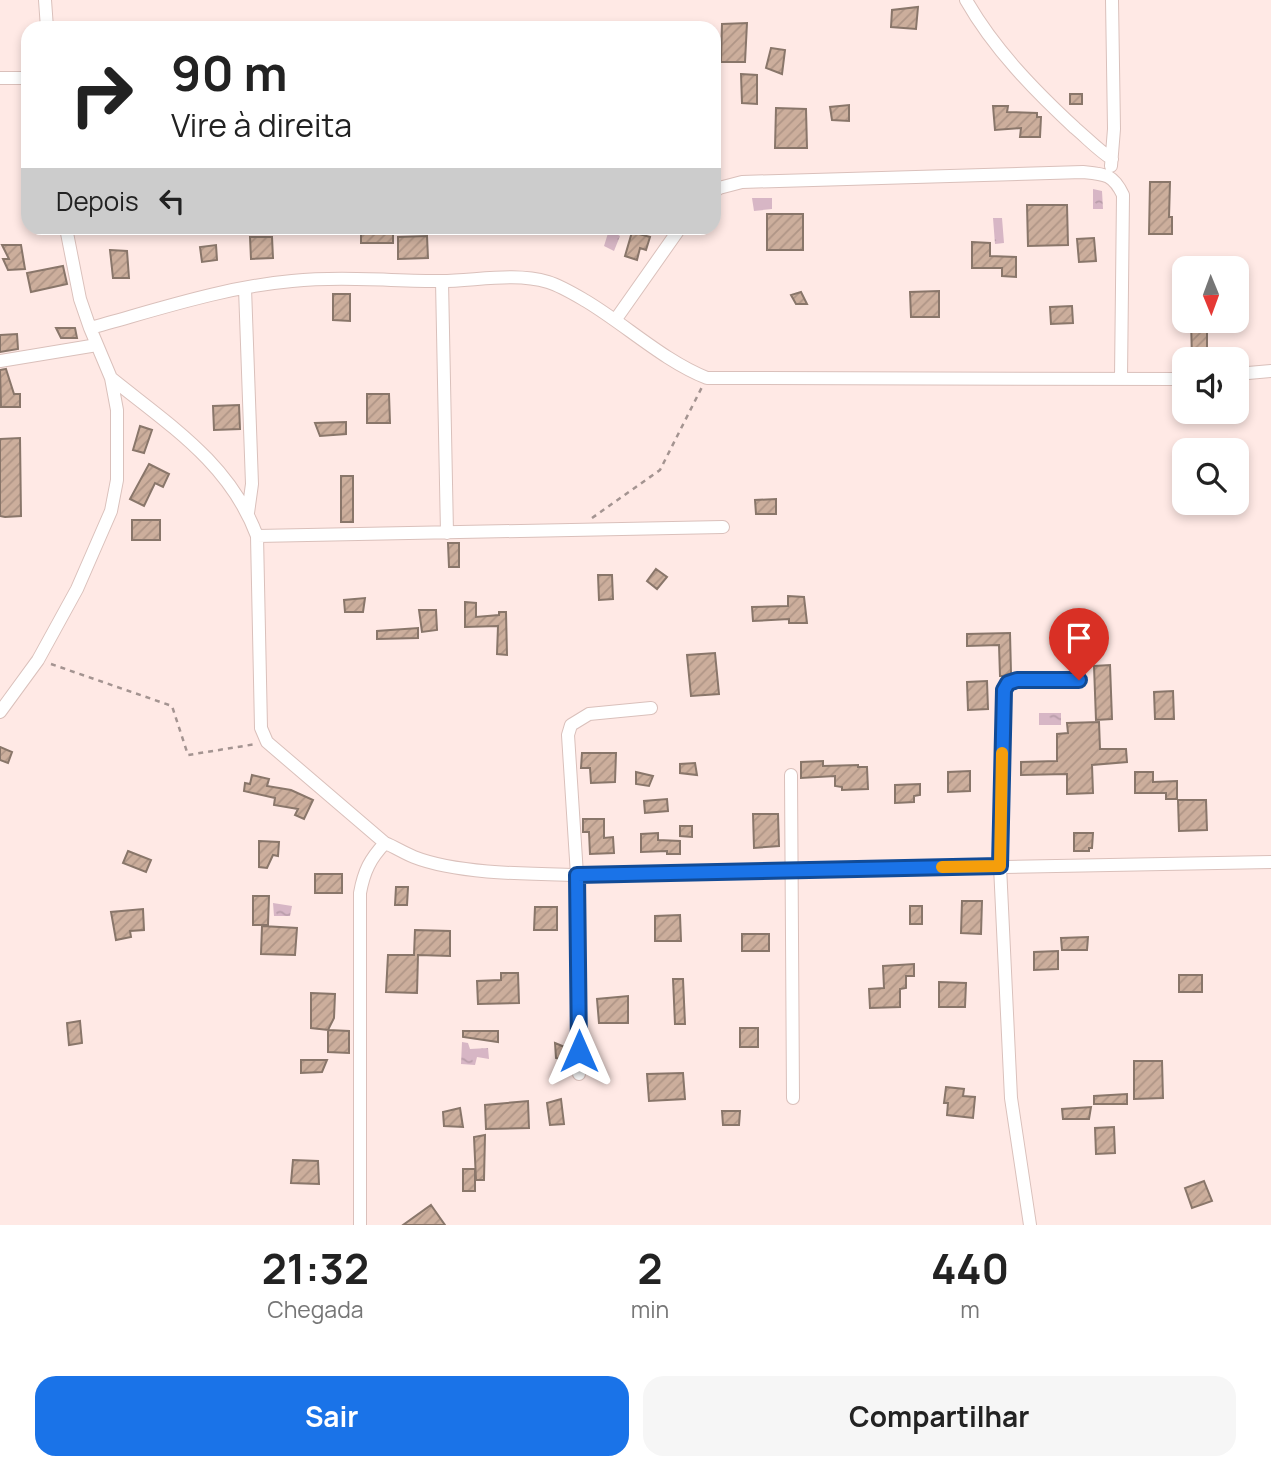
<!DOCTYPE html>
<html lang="pt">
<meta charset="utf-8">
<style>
body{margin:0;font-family:Manrope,sans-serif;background:#f6f6f6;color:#222;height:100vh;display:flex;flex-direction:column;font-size:26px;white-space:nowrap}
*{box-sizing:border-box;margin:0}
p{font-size:23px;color:#767676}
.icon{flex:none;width:38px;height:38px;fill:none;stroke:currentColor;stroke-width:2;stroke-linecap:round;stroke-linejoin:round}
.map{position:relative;height:1225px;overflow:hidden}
.side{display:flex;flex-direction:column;background:#fff;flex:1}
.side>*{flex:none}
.banner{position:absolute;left:21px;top:21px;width:700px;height:214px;border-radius:21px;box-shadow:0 4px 10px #0003;background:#fff;color:#222;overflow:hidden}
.needle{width:46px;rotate:179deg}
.fabs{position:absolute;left:1172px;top:256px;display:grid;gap:14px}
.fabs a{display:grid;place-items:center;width:77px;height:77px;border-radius:14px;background:#fff;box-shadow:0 4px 10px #0003;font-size:35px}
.pin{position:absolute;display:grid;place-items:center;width:60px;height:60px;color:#fff;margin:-72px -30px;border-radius:50% 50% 50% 0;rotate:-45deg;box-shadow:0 0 7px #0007}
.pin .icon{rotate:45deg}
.me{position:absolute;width:77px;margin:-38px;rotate:0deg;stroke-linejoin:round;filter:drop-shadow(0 0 5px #0008)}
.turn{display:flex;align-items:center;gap:24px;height:147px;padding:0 35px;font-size:32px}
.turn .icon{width:91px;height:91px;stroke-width:2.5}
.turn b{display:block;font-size:49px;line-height:60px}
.then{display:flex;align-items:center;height:66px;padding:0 35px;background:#0003;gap:14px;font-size:26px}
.eta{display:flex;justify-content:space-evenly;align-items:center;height:119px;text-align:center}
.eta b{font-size:42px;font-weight:700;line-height:49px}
.button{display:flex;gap:14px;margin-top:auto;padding:14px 35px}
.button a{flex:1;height:80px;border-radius:21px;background:#1a73e8;color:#fff;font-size:28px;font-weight:700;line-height:80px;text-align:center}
.button a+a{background:#f6f6f6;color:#222}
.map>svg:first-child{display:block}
</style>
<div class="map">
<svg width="1271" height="1225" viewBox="0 0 1271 1225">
<defs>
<pattern id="water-ripples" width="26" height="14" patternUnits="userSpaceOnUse" patternTransform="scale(1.75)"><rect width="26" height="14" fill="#d7b6c5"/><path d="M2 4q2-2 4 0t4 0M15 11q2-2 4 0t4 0" fill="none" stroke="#b89ca9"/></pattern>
<pattern id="building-hatch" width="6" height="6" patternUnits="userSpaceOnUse" patternTransform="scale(1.75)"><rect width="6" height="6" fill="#ccae9c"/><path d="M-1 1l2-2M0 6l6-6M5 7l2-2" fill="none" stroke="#af9586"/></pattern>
</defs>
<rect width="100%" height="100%" fill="#ffe9e5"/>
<path fill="url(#water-ripples)" d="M1093,189L1102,191L1103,209H1093Z
M752,198H772V209L754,211Z
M993,218H1002L1004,243L995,244Z
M609,230L620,236L614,251L604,246Z
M1039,713H1061V725H1039Z
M273,903L292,906L290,916H274Z
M462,1042L468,1043L470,1049L488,1048L489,1059L477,1057L475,1065L461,1064Z"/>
<path fill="url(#building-hatch)" stroke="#89766a" stroke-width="2" d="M918,7L916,29L891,27L892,10Z
M747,23L745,62H721L722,24Z
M771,48L785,50L782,74L766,68Z
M741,74L757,75V104L742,103Z
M1070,94H1082V104H1070Z
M849,105V121L832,120L830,107Z
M993,106H1008L1007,112L1037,113V117H1041L1040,137H1020L1021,128L995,130Z
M776,108L806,109L807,148H775Z
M1150,182H1170L1169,217H1172V234H1149Z
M1027,205H1067L1068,245L1028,246Z
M767,214H803V250H767Z
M361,228H393V243H361Z
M632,232L650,237L646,250L640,248L637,260L625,256Z
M427,236L428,258L398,259V237Z
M250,237H272L273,258L251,259Z
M1094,238L1096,261L1079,262L1077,239Z
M972,242L990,243V256L1016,257V277L1002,276V268H972Z
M2,245H21L25,269L8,270L3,259H9Z
M216,245L217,260L202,262L200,247Z
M110,250L127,251L129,278H113Z
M63,266L67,284L31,292L27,273Z
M939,291V317H911L910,292Z
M801,292L807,304H796L791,295Z
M333,294H350V321L333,320Z
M1072,306L1073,323L1051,324L1050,307Z
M1191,320H1207V359H1192Z
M56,328H75L77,338H61Z
M17,334L18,349L0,352V335Z
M6,369L14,394H20V407H1L0,370Z
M367,394H389L390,423H367Z
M239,405L240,429L214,430L213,406Z
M346,422V434L320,436L315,423Z
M140,426L152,430L144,453L133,450Z
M20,438L21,516L5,517L0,516V439Z
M149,464L169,474L163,487L155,483L144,506L130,499Z
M341,476H353V522H341Z
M776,499V514H756L755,500Z
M132,520H160V540H132Z
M448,543H459V567H449Z
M656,569L667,577L657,589L647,581Z
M598,575H612L613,599L599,600Z
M788,596L804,597L807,623H789V619L753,621L752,607L788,606Z
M365,598L363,612H345L344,600Z
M465,602L476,603V617L499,615V612H506L507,655L497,654L498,626L465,627Z
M419,610H436L437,630L422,632Z
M418,628V638L377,639V631Z
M1010,633L1011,673L1003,676H1000L999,645L967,646V634Z
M715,653L719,694L691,696L687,655Z
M1110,665L1112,719L1096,720L1094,666Z
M987,681L988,709L968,710L967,682Z
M1173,691L1174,719H1155L1154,692Z
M1099,722L1100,749H1126L1127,762L1092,765L1093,793L1067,794V774L1021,775V762L1057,761V734L1068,733L1067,723Z
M0,747L12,752L8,763L0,760Z
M582,753H616L615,782L591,783L590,768H581Z
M823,761V766L858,765V767H867L868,789L842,790V787L835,786V776L801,778V762Z
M695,763L697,775L680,773V764Z
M970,771V791L948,792V772Z
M636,772L653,776L649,786L636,784Z
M1135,772H1153V782L1177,781V799H1166V793H1135Z
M252,775L269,779L267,786L291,790L313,800L304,819L295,815L298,809L274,805L275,798L244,791L245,783L250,784Z
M920,784V795L914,796V802L895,803V785Z
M667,799L668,811L645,813L644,801Z
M1178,800H1206L1207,830L1179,831Z
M753,814H778L779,846L754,848Z
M583,819H604V838L613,837L614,853L590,854L589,832H583Z
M680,826H692V837L680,836Z
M658,833V840L680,841V854H667V851L641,852V834Z
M1074,833H1093L1092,848H1089V851H1074Z
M259,841L279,842L278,856L273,855L267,868L259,867Z
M128,851L151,860L146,872L123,863Z
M315,874H342V893H315Z
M396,887H408L407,905H395Z
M253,896H269L268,925H253Z
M962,901H982L981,934L961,933Z
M910,906H922V924H910Z
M535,907H557V930H534Z
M143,909L144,930L130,931L131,937L116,940L111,912Z
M680,915L681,941H655V916Z
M262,926L297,928L295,955L261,954Z
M415,930L450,931V956L418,955L417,993L386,992L388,955H414Z
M742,934H769V951H742Z
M1088,937L1087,950H1062L1061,938Z
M1058,951V969L1034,970V952Z
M914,964V976H906V988L900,989V1007L870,1008L869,989L884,988L883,966Z
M501,973H518L519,1003L478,1004L477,981L501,980Z
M1179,975H1202V992H1179Z
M673,979H683L685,1024H675Z
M939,982L966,983L965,1007H939Z
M311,993L335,994L334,1018L328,1030L311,1028Z
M628,996V1023H599L597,999Z
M80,1021L82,1043L69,1045L67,1023Z
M740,1028H758V1047H740Z
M328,1030L349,1031V1053L328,1052Z
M463,1031H498V1042L463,1037Z
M555,1043L567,1048V1061L556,1058Z
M301,1060H327L322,1072L301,1073Z
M1134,1061H1162L1163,1098L1134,1099Z
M683,1073L685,1099L649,1101L647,1074Z
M946,1087L964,1089L963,1096L975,1097L973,1118L947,1115L948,1103H944Z
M1127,1094V1104H1094V1096Z
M561,1099L564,1124L550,1125L547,1103Z
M528,1101L529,1128L486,1129L485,1105Z
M1091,1107L1089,1119H1063L1062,1109Z
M460,1108L463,1127L444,1126L443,1112Z
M722,1111H740L739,1125H723Z
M1114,1127L1115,1153L1096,1154L1095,1128Z
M485,1135L484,1180H476L474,1137Z
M293,1160L318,1161L319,1184L291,1183Z
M463,1169H475V1191H463Z
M1204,1181L1212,1201L1192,1208L1185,1188Z
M431,1205L445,1225H403Z"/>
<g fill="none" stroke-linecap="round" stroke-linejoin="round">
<g stroke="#dac0bb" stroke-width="14">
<path id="minor" d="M45,0L47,28
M966,0C994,49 1034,90 1075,128C1088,139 1098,150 1112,159
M0,78H28
M1111,166L1114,129L1112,0
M714,192L719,188L742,182L1083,172C1105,174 1113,174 1123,195L1121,378
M442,281L447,533
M245,288L252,484L248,513
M616,319L680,228
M90,328C156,310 224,287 292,281C342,276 391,281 441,281C475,281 514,272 548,282C561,286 574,294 586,301C626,325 664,361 707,378L1185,379
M0,361L97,345
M1237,374L1271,371
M111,378C169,425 230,463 257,536L261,728L267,742L385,843C370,859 364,871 360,893V1225
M257,536L723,527
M0,712L38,660L77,589L111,511L117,480V410L111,378L90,328L80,299L66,228
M791,775L793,1098
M385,843C395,847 404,853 414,857C457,874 531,874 577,875L1271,862
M579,1074L577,875L568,735L571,725L589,714L651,708
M1030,1225L1011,1098L1000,866L1004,690L1008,683L1017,680H1079"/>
</g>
<path stroke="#a49491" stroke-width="2.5" stroke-dasharray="5 5" stroke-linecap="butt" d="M592,518L660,470L702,387
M51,664L172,706L188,755L256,744"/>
<use href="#minor" stroke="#fff" stroke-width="12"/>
</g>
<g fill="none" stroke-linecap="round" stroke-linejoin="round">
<g stroke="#114b97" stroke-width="18">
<path id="route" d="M579,1051L577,875L1000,866L1004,690L1008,683L1017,680H1079"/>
</g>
<use href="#route" stroke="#1a73e8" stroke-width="12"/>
<path stroke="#f59e0b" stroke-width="12" d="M942,867L1000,866L1002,753"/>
</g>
</svg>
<div class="fabs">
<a><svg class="needle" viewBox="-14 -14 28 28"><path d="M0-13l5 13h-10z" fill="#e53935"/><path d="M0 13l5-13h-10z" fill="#767676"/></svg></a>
<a><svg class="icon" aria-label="sound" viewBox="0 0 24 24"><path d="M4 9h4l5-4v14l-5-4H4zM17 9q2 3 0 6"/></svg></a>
<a><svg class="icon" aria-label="search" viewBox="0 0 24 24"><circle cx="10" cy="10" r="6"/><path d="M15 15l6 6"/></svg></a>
</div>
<div class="pin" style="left:1079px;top:680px;background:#d93025"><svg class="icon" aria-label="arrive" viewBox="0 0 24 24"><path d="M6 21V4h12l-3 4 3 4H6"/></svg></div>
<svg class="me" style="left:579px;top:1051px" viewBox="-20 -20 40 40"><path d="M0-17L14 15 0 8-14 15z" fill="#1a73e8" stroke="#fff" stroke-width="4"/></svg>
<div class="banner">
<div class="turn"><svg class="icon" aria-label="right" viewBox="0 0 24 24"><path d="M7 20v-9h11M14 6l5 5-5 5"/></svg><div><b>90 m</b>Vire à direita</div></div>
<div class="then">Depois<svg class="icon" aria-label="left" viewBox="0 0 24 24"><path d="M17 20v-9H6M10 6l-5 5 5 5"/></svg></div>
</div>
</div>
<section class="side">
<div class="eta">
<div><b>21:32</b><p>Chegada</p></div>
<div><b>2</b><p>min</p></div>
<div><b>440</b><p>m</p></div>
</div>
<div class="button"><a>Sair</a><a>Compartilhar</a></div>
</section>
